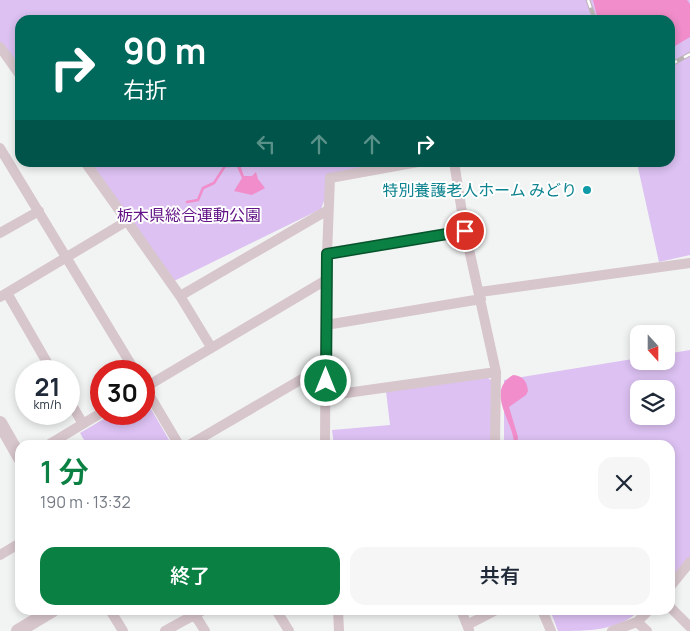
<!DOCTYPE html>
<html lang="ja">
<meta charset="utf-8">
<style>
body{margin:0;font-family:Manrope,"Noto Sans JP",sans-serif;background:#f6f6f7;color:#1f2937;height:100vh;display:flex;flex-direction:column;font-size:19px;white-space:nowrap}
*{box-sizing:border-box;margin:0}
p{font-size:16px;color:#747a83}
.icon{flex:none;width:28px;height:28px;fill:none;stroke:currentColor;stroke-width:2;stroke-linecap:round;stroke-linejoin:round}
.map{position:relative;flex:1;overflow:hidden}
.side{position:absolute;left:15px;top:440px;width:660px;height:175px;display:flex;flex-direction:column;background:#fff;border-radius:15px;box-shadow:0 2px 8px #0003}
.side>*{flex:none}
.top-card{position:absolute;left:15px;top:15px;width:660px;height:152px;border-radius:15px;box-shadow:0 2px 8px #0003;background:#00695c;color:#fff;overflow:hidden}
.needle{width:32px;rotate:159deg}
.controls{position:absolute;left:630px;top:325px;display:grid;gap:10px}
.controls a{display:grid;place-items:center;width:45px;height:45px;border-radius:10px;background:#fff;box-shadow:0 2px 8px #0003;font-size:25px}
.speed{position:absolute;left:15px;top:360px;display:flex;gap:10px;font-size:25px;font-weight:700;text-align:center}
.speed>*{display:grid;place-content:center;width:65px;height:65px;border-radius:50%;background:#fff;box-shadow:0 2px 8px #0003;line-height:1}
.speed small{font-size:12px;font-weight:400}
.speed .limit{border:8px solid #d22;background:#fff;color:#111}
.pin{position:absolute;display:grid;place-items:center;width:42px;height:42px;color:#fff;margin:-21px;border:2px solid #fff;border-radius:50%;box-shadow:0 1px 5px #0007}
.me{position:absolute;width:55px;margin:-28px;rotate:0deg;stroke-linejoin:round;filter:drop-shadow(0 0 4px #0008)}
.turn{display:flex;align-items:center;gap:18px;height:105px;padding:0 25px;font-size:22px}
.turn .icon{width:65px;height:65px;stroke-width:2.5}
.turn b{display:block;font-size:35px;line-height:42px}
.lanes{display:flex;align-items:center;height:48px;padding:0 25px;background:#0003;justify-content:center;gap:25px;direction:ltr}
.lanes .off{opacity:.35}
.round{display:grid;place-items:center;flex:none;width:52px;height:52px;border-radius:15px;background:#f6f6f7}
.summary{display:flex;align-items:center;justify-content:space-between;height:85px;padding:0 25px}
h1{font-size:30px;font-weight:600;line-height:38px;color:#0b8043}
.cta{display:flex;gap:10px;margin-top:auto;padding:10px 25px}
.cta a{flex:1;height:58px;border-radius:15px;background:#0b8043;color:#fff;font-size:20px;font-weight:600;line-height:58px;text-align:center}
.cta a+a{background:#f6f6f7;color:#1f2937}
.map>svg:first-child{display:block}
</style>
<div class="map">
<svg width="690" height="631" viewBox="0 0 690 631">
<rect width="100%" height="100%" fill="#f2f4f3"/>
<path fill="#dcc1f2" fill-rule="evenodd" d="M0,0H690V255L659,262L637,163L670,162V20H20V73L0,48Z
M89,163H418L333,177L321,209L172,282Z
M690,350V560L670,580V445H504V380L639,358V361H666V354ZM639,389H666V416H639Z
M485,376L491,380V445H334L332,430L390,425L386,391Z
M144,397L172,445H87L80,433L112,414H144Z
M550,610H640C619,631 587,631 558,631Z"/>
<path fill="#f08dca" d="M593,0H687L690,4V37L670,49V20H598Z
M230,163H242L241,168L244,176H252L256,172L258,179L265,188L252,195L234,191L242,178L237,167L230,166Z
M513,375C523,376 527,381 528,391L526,395L509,407L518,437L517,445H514C515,423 484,392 513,375Z"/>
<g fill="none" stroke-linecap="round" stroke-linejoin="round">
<path stroke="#f08dca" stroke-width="2.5" d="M187,202L198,200L203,188L214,183L225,166H230"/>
<path stroke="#d7c6cc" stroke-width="10" d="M0,47L20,75
M0,148L135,371
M85,162L127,221
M454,162L465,231L496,372L495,445
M0,233L39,211
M327,254L465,231
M480,292L690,263
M7,293L52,371
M180,296L211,347
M0,297L127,221L180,296L328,210
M326,325L481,299
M144,386L179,445
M144,388L326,280
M325,396L496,372
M69,400L83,424
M48,445L101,413
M189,445L326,365
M325,445L326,280L330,178L418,162
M0,555L20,543
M670,587L690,562
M670,607L690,627
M110,610L123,631
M276,610L289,631
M338,610L339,631
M461,610L469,630
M542,610L551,631
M195,615L205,631
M637,622L647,631
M467,625L496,610
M165,631L203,610
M612,631L637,622L649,610"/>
<path stroke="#d7c6cc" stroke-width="14" d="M0,423L20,458
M18,631L53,610"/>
<g stroke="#bdb4b6" stroke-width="4.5">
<path id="rail" d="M588,0L595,20
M670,65L690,54"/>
</g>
<use href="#rail" stroke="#fff" stroke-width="2.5" stroke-dasharray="8" stroke-linecap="butt"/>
</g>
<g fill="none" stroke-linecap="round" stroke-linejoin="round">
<g stroke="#07532c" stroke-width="12">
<path id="route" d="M326,381L327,254L465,231"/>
</g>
<use href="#route" stroke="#0b8043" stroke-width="9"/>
</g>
<circle fill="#0f9aa8" stroke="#fff" stroke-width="2" cx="587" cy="190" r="5"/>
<g text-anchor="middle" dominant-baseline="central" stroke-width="4" stroke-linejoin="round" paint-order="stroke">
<g font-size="16" fill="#0d838f" stroke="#fff" text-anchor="end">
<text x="577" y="190">特別養護老人ホーム みどり</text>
</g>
<g font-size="16" fill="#621487" stroke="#fff">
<text x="189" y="215">栃木県総合運動公園</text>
</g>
</g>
</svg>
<div class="controls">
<a><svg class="needle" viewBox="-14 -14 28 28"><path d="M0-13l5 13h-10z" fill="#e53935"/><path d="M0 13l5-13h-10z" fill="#747a83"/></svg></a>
<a><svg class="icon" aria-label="layers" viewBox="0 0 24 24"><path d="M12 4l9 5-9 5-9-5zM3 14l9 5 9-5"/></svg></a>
</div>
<div class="speed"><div>21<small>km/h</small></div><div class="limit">30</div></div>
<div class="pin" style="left:465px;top:231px;background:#d93025"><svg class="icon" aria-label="arrive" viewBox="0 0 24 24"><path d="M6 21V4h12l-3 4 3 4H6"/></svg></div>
<svg class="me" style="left:326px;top:381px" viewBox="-20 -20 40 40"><circle r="17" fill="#0b8043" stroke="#fff" stroke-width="3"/><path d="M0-11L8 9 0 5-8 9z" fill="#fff"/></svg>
<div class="top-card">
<div class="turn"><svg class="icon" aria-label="right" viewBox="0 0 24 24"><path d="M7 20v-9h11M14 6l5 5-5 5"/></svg><div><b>90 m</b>右折</div></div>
<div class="lanes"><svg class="icon off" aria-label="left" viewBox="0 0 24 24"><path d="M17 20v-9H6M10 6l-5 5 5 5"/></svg><svg class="icon off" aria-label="ahead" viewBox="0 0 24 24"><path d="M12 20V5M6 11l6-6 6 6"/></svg><svg class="icon off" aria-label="ahead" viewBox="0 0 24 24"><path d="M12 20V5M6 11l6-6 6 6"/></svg><svg class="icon" aria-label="right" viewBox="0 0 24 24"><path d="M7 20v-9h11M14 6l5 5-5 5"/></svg></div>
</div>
<section class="side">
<div class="summary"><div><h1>1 分</h1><p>190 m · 13:32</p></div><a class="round"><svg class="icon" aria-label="close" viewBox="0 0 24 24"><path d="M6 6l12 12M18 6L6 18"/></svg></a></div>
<div class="cta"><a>終了</a><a>共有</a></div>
</section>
</div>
